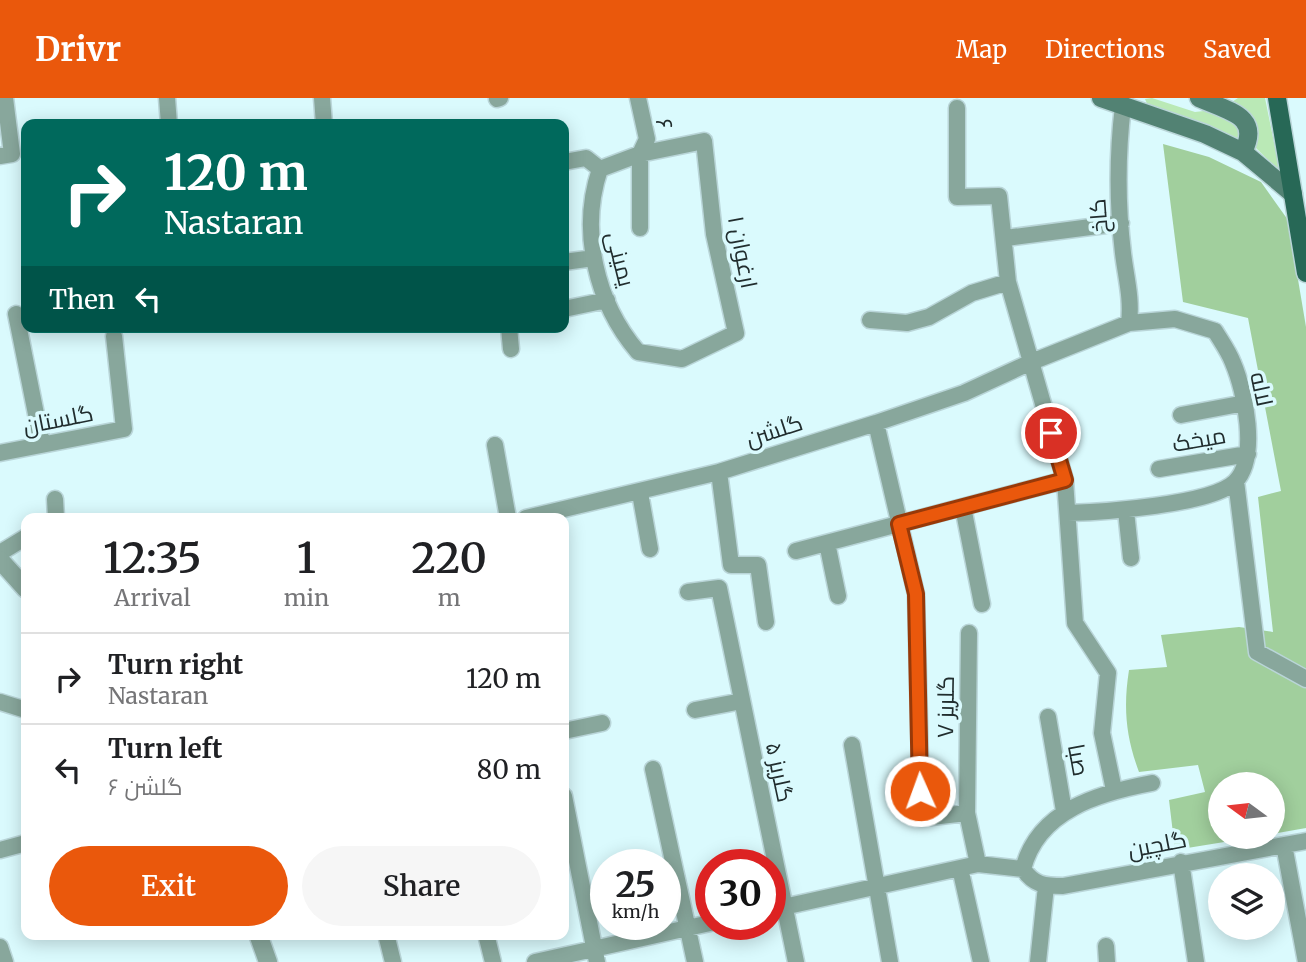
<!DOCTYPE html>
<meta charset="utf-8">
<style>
body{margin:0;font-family:Merriweather,Cairo,serif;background:#f6f6f6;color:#202124;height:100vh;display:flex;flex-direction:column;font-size:26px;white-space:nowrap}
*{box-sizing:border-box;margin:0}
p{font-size:23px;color:#757577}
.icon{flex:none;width:38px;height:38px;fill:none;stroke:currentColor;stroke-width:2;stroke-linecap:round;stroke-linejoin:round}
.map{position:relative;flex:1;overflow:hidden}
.panel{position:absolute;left:21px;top:415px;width:548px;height:427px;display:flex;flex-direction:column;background:#fff;border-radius:14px;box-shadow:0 4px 18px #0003}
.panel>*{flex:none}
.guide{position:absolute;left:21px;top:21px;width:548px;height:214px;border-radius:14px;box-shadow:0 4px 18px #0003;background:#00695c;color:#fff;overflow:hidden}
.needle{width:46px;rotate:285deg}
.controls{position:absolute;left:1208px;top:674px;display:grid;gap:14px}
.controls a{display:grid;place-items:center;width:77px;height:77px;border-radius:50%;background:#fff;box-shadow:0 4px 18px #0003;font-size:35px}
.speed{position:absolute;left:590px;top:751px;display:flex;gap:14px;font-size:35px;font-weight:700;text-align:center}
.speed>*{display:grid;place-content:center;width:91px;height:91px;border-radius:50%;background:#fff;box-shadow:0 4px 18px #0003;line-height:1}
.speed small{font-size:18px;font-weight:400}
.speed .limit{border:10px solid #d22;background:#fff;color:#111}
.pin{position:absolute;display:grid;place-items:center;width:60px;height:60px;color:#fff;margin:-30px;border:4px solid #fff;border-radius:50%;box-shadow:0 2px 7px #0007}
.me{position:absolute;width:77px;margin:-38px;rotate:358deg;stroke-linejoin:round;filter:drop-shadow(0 0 5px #0008)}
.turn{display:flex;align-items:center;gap:24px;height:147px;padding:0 28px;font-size:32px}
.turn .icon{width:91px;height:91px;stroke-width:2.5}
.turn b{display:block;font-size:49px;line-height:60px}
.then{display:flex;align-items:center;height:66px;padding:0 28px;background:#0003;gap:14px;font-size:26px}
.eta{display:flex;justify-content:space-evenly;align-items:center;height:119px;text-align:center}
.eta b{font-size:42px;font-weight:600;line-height:49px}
.button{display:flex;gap:14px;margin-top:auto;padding:14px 28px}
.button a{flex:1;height:80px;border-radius:42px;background:#ea580c;color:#fff;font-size:28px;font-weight:600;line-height:80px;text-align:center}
.button a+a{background:#f6f6f6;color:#202124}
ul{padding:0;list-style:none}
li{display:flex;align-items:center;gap:21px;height:91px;padding:0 28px;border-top:2px solid #e0e0e0}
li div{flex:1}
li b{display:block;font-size:26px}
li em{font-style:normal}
header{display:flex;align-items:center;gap:42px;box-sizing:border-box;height:98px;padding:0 35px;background:#ea580c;color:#fff}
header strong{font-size:33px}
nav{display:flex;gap:38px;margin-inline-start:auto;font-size:24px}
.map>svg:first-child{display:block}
</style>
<header>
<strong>Drivr</strong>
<nav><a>Map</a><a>Directions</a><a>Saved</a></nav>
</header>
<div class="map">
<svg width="1306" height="864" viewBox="0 0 1306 864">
<rect width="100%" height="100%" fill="#dafafd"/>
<path fill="#bae9b6" d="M1152,0L1195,14L1221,11L1238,0H1265L1280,74L1256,50L1231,38L1148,8L1145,1Z"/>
<path fill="#a1cf9d" d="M1163,46L1209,59L1261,84L1288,122L1306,229V730L1272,736V686H1220V738L1255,739L1175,752L1169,702L1205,694L1198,667L1139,674C1126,639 1123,610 1129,572L1167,569L1161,537L1239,529L1273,534L1258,399L1281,393L1248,220L1183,204Z"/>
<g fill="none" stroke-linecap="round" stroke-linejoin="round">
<g stroke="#b9d5d8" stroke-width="19">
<path id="minor" d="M167,0L169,26
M322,0L324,26
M638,0L647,41L640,56V130
M497,1L500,0
M1123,8C1117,58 1117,105 1123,155C1126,180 1132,200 1129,225
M957,10V99L999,98L1008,184
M704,43L714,136L736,235L682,261L638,254C596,205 579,133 600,71L640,56Z
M0,58L12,56L5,0
M564,64L586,60L600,71
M1006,140L1121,125
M564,164L594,160
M564,211L607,202
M16,216L42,346
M870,222L907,225L929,219L972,195L1008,184L1065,382L1075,525L1108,575L1102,635L1114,692
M509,229L511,251
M1181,317L1245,305
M876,325L916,496L921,711L931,719L967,715
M495,347L508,420
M0,355L124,331L114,238
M1159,371L1248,356
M719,374L731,467H758L766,524
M1236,383L1257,554L1306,581
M640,395L650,451
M55,401L56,420
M963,409L982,506
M1126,413L1131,460
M526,420L719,374L876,325L964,295L1029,265L1129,225L1175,221L1215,233C1221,243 1229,254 1233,265C1245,293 1259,360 1235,384C1211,407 1103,414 1068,415
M827,445L838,498
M796,453L1065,382
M0,455L26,439
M688,494L719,490L796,864
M969,535L967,715L978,766
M0,604L26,612
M695,612L742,603
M1048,619L1064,713
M564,633L602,625
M852,647L890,864
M653,671L695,864
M1152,685C1099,695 1038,712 1023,771C1034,787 1044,788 1063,788L1306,743
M564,698L597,864
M1284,747L1306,864
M0,752L26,745
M1181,764L1196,864
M960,770L981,864
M770,812L978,766L1023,771
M386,836L393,864
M486,836L493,864
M1106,848L1107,864
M0,849L5,864
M535,864L710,825
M1038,864L1046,788"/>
</g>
<g stroke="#b9d5d8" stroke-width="21">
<path id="tertiary" d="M0,462L26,491
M258,836L268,864"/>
</g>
<g stroke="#b9d5d8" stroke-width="21">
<path id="secondary" d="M1101,0L1205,36L1243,54L1293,96
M1199,0C1227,13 1262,17 1243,54"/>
</g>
<g stroke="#b9d5d8" stroke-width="21">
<path id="primary" d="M1277,0L1306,175"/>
</g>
<use href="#minor" stroke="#88a79c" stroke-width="16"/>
<use href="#tertiary" stroke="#88a79c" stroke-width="18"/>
<use href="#secondary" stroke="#528273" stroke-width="18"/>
<use href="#primary" stroke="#276856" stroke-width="18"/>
</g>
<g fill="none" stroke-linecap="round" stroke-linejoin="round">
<g stroke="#983908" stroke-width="18">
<path id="route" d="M920,693L916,496L899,426L1065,382L1051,335"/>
</g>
<use href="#route" stroke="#ea580c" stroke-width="12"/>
</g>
<g text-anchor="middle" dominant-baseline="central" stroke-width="7" stroke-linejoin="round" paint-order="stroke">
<g font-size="23" fill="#212d2e" stroke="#dafafd">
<text transform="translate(665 26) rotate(82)">۶</text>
<text transform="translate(1098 118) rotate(-94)">کاخ</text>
<text transform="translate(743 154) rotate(79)">ارغوان ۱</text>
<text transform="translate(621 161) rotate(76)">یمینی</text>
<text transform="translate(1262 291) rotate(78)">لاله</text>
<text transform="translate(58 321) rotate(-11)">گلستان</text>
<text transform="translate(774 332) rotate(-18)">گلشن</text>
<text transform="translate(1199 341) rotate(-10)">میخک</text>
<text transform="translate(945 609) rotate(-89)">گلریز ۷</text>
<text transform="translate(1079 662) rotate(80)">صبا</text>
<text transform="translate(780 674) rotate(78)">گلریز ۵</text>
<text transform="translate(1157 746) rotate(-11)">گلچین</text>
</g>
</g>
</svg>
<div class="controls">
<a><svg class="needle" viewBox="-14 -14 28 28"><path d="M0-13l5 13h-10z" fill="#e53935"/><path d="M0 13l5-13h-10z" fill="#757577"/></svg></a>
<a><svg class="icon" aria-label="layers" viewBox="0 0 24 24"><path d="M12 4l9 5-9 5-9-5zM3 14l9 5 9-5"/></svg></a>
</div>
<div class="speed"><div>25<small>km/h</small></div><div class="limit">30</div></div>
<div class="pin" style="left:1051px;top:335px;background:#d93025"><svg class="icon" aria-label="arrive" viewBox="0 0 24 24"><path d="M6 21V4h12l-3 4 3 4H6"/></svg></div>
<svg class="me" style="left:920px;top:693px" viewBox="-20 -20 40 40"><circle r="17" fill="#ea580c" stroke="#fff" stroke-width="3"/><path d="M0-11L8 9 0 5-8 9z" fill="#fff"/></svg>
<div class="guide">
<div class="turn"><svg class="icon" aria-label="right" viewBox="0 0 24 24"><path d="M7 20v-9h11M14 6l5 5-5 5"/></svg><div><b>120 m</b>Nastaran</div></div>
<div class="then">Then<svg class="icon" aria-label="left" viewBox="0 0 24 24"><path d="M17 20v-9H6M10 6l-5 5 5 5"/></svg></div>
</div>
<section class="panel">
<div class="eta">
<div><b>12:35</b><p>Arrival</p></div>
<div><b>1</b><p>min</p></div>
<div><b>220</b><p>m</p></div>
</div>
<ul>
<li><svg class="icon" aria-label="right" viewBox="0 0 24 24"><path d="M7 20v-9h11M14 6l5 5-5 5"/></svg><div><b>Turn right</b><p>Nastaran</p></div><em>120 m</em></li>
<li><svg class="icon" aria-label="left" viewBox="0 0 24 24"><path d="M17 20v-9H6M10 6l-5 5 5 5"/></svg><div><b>Turn left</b><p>گلشن ۶</p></div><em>80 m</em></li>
</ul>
<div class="button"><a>Exit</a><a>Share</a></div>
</section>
</div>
